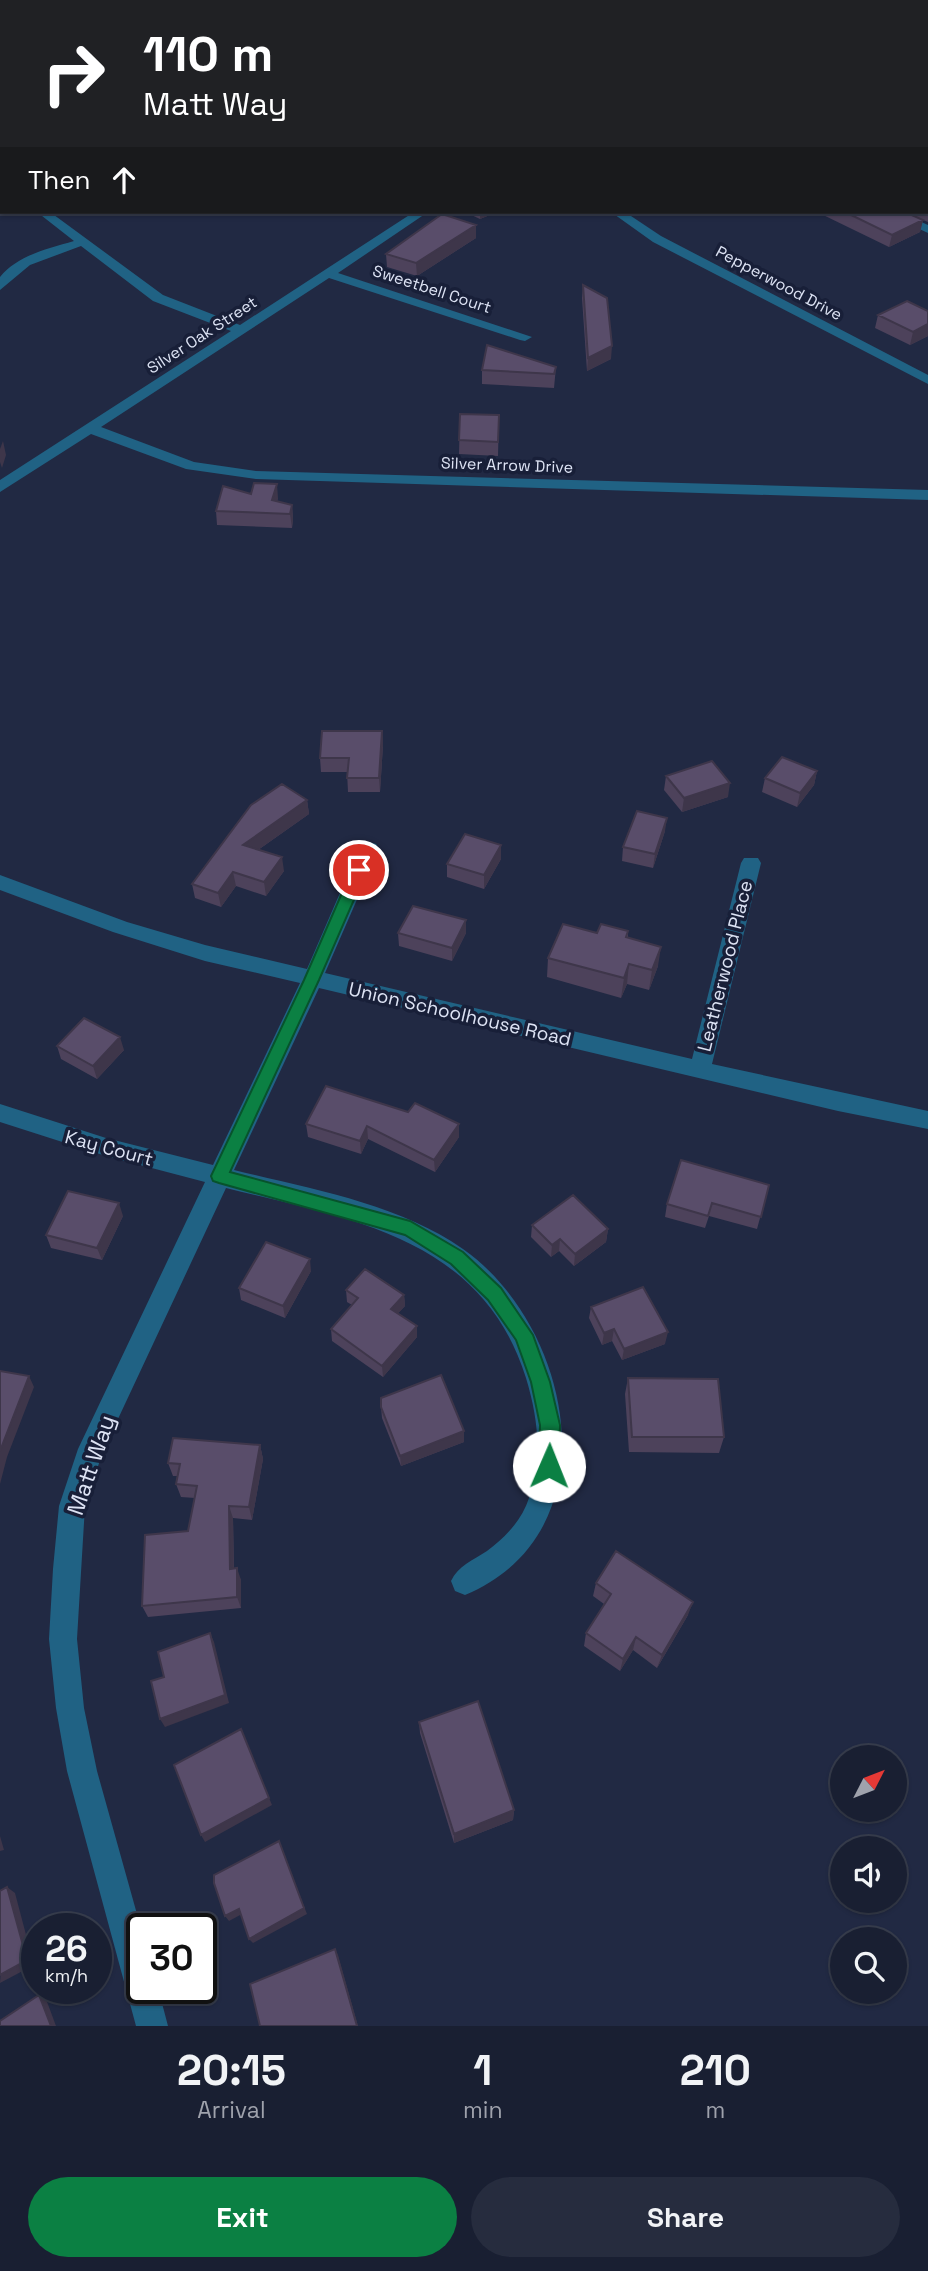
<!DOCTYPE html>
<style>
body{margin:0;font-family:"Space Grotesk",sans-serif;background:#262c3e;color:#f1f3f6;height:100vh;display:flex;flex-direction:column;font-size:26px;white-space:nowrap}
*{box-sizing:border-box;margin:0}
p{font-size:23px;color:#9fa2ac}
.icon{flex:none;width:38px;height:38px;fill:none;stroke:currentColor;stroke-width:2;stroke-linecap:round;stroke-linejoin:round}
.map{position:relative;height:2026px;overflow:hidden}
.sheet{display:flex;flex-direction:column;background:#191f32;flex:1}
.sheet>*{flex:none}
.top-card{position:absolute;left:0px;top:0px;width:929px;height:214px;box-shadow:0 2px 5px #0004,0 0 0 2px #373d4d;background:#202124;color:#fff;overflow:hidden}
.needle{width:46px;rotate:48deg}
.controls{position:absolute;left:830px;top:1745px;display:grid;gap:14px}
.controls a{display:grid;place-items:center;width:77px;height:77px;border-radius:50%;background:#191f32;box-shadow:0 2px 5px #0004,0 0 0 2px #373d4d;font-size:35px}
.speed{position:absolute;left:21px;top:1913px;display:flex;gap:14px;font-size:35px;font-weight:700;text-align:center}
.speed>*{display:grid;place-content:center;width:91px;height:91px;border-radius:50%;background:#191f32;box-shadow:0 2px 5px #0004,0 0 0 2px #373d4d;line-height:1}
.speed small{font-size:18px;font-weight:400}
.speed .limit{border:4px solid #111;border-radius:10px;background:#fff;color:#111}
.pin{position:absolute;display:grid;place-items:center;width:60px;height:60px;color:#fff;margin:-30px;border:4px solid #fff;border-radius:50%;box-shadow:0 2px 7px #0007}
.me{position:absolute;width:77px;margin:-38px;rotate:1deg;stroke-linejoin:round;filter:drop-shadow(0 0 5px #0008)}
.turn{display:flex;align-items:center;gap:24px;height:147px;padding:0 28px;font-size:32px}
.turn .icon{width:91px;height:91px;stroke-width:2.5}
.turn b{display:block;font-size:49px;line-height:60px}
.then{display:flex;align-items:center;height:66px;padding:0 28px;background:#0003;gap:14px;font-size:26px}
.eta{display:flex;justify-content:space-evenly;align-items:center;height:119px;text-align:center}
.eta b{font-size:42px;font-weight:800;line-height:49px}
.button{display:flex;gap:14px;margin-top:auto;padding:14px 28px}
.button a{flex:1;height:80px;border-radius:42px;background:#0b8043;color:#fff;font-size:28px;font-weight:800;line-height:80px;text-align:center}
.button a+a{background:#262c3e;color:#f1f3f6}
.map>svg:first-child{display:block}
</style>
<div class="map">
<svg width="928" height="2026" viewBox="0 0 928 2026">
<rect width="100%" height="100%" fill="#212943"/>
<path fill="#631d53" d="M0,0H314L317,2H2V72Z"/>
<g fill="none" stroke-linecap="round" stroke-linejoin="round">
<path fill="#206284" fill-rule="evenodd" d="M700,0H710L712,2H701Z
M0,177H2V184H0Z
M37,212H50L163,295L240,325L414,212H428L338,273L532,337L525,341L520,340L329,278L101,427L194,462L256,471L928,490V500L256,479L186,469L91,434L0,492V480L231,331L153,301L81,246L30,265L0,290V277C18,255 47,249 74,241Z
M611,212H625L661,236L928,375V384L653,242Z
M883,212H899L928,225V233Z
M369,842L376,844L379,849L325,973L692,1059L741,863L744,858H758L761,863L712,1064L928,1111V1129L838,1111L319,988L234,1170C310,1189 397,1203 463,1249C574,1327 614,1533 465,1595L455,1591L451,1581C458,1566 473,1560 487,1551C505,1538 522,1520 529,1498C543,1458 538,1418 526,1378C482,1237 350,1219 226,1188L103,1451L85,1506L77,1639L84,1708L97,1771L142,1932V1988H158L168,2026H136L67,1771L56,1708L49,1639L53,1569L59,1506L78,1449L205,1182L106,1156L0,1122V1104L106,1138L213,1165L300,983L205,961L113,932L0,890V875L127,922L205,945L307,969L359,849L362,844Z"/>
</g>
<path fill="#4d425b" d="M368,0H574V2H372Z
M579,0H636V2H584Z
M741,0H822L824,2H743Z
M928,173V222L923,220L920,232L889,247L817,212H928Z
M465,212H497L480,219Z
M476,225V238L417,276L387,267L386,254Z
M583,285L611,359L587,371L582,298Z
M928,311V336L910,345L875,328L878,315Z
M556,367L554,388L482,384V370Z
M460,414L499,415L498,456L459,454Z
M251,494L278,498L277,501L292,505L293,519L292,528L217,525L216,511Z
M382,731L383,745L380,792H348L347,772H321L320,758Z
M817,771L814,785L797,807L762,792L765,778Z
M666,776L728,797L682,812L664,790Z
M307,800L309,814L258,850L284,871L266,896L236,886L221,907L195,898L192,884Z
M665,831L653,868L622,861L623,847Z
M501,859L484,889L447,877V864Z
M628,931V937L658,966L649,990L627,984L621,998L547,977L548,958L597,933Z
M398,933H466L452,961L399,946Z
M57,1046L124,1050L97,1079L61,1059Z
M326,1086L459,1137L435,1172L368,1139L361,1154L308,1137L306,1124Z
M769,1185L757,1229L709,1216L705,1228L665,1217L667,1204Z
M123,1216L102,1260L51,1248L46,1235Z
M532,1225L608,1229L606,1242L574,1266L559,1251L551,1257L531,1237Z
M311,1271L285,1318L241,1300L239,1288Z
M346,1290L404,1295L405,1306L398,1313L417,1326V1337L383,1377L332,1341L331,1329L352,1305L347,1302Z
M591,1307L665,1344L622,1360L612,1341L602,1345L589,1318Z
M628,1378L724,1437L719,1453L629,1452L625,1394Z
M381,1407L464,1442L401,1466L382,1418Z
M260,1445L263,1459L252,1520L233,1518L234,1568L241,1580V1608L148,1617L142,1606L188,1531L195,1498L181,1497L176,1484L177,1476H173L168,1463Z
M596,1583L688,1615L657,1668L633,1650L620,1671L584,1646L586,1633L604,1604L593,1596Z
M419,1722L514,1810L513,1820L454,1843L420,1733Z"/>
<path fill="#3e364a" d="M480,212H497L480,219Z
M923,220L920,232L889,247L892,235Z
M476,225V238L417,276L416,263Z
M928,324V336L910,345L913,332Z
M612,346L611,359L587,371L588,358Z
M3,441L6,455L2,468L0,462V449Z
M277,484L278,498L274,514L272,500Z
M292,505L293,519L292,528L290,514Z
M382,731L383,745L380,792L379,778Z
M817,771L814,785L797,807L800,793Z
M730,783L728,797L682,812L684,798Z
M307,800L309,814L245,859L243,845Z
M667,818L665,831L653,868L655,854Z
M501,845V859L484,889V875Z
M282,857L284,871L266,896L264,882Z
M233,872L236,886L221,907L218,893Z
M466,920V933L452,961V948Z
M661,947L658,966L649,990L652,970Z
M629,964L627,984L621,998L624,978Z
M120,1037L124,1050L97,1079L93,1066Z
M459,1124V1137L435,1172L434,1160Z
M367,1126L368,1139L361,1154L360,1141Z
M119,1203L123,1216L102,1260L97,1248Z
M608,1229L606,1242L574,1266L575,1254Z
M560,1239L559,1251L551,1257L552,1245Z
M310,1259L311,1271L285,1318L283,1306Z
M404,1295L405,1306L392,1320L391,1309Z
M417,1326V1337L383,1377L382,1366Z
M614,1329L612,1341L602,1345L604,1333Z
M668,1332L665,1344L622,1360L624,1349Z
M29,1376L34,1387L7,1457L0,1484V1451Z
M464,1431V1442L401,1466L400,1456Z
M260,1445L263,1459L252,1520L249,1507Z
M229,1506L233,1518L234,1580L230,1569Z
M237,1568L241,1580V1608L237,1597Z
M693,1602L688,1615L657,1668L662,1655Z
M210,1633L214,1642L229,1703L165,1727L160,1719Z
M636,1637L633,1650L620,1671L623,1659Z
M244,1737L272,1805L205,1842L201,1835Z
M514,1810L513,1820L454,1843V1834Z
M0,1836L4,1850L0,1851Z
M281,1847L307,1914L253,1943L249,1939Z
M7,1887L15,1893L34,1965L0,1983Z
M239,1909L242,1914L229,1921L225,1916Z
M335,1949L338,1955L358,2026H357Z
M39,1995L46,1999L56,2026H51Z"/>
<path fill="#594d6a" stroke="#3e364a" stroke-width="2" d="M392,0H570L569,2H396Z
M606,0H634L633,2H611Z
M756,0H822L824,2H759Z
M845,212H905L923,220L892,235Z
M442,214L476,225L416,263L386,254Z
M583,285L607,298L612,346L588,358Z
M907,301L928,311V324L913,332L878,315Z
M487,345L556,367L554,374L482,370Z
M460,414L499,415L498,442L459,440Z
M254,483L277,484L272,500L292,505L290,514L216,511L223,486L251,494Z
M322,731H382L379,778H347L349,758H320Z
M782,757L817,771L800,793L765,778Z
M712,761L730,783L684,798L666,776Z
M282,784L307,800L243,845L282,857L264,882L233,872L218,893L192,884L251,805Z
M637,811L667,818L655,854L623,847Z
M465,834L501,845L484,875L447,864Z
M413,906L466,920L452,948L398,933Z
M563,924L597,933L601,924L628,931L626,937L661,947L652,970L629,964L624,978L548,958Z
M84,1018L120,1037L93,1066L57,1046Z
M326,1086L408,1112L415,1103L459,1124L434,1160L367,1126L360,1141L306,1124Z
M681,1160L769,1185L761,1217L712,1203L708,1216L667,1204Z
M68,1191L119,1203L97,1248L46,1235Z
M573,1195L608,1229L575,1254L560,1239L552,1245L532,1225Z
M266,1242L310,1259L283,1306L239,1288Z
M365,1269L404,1295L391,1309L417,1326L382,1366L331,1329L358,1298L346,1290Z
M643,1287L668,1332L624,1349L614,1329L604,1333L591,1307Z
M0,1371L29,1376L0,1451Z
M441,1375L464,1431L400,1456L381,1407V1398Z
M628,1378L718,1379L724,1437H632Z
M173,1438L260,1445L249,1507L229,1506L230,1569L237,1568V1597L142,1606L145,1535L188,1531L197,1486L176,1484L180,1464L168,1463Z
M616,1551L693,1602L662,1655L636,1637L623,1659L586,1633L611,1594L596,1583Z
M210,1633L225,1695L160,1719L151,1681L164,1677L158,1652Z
M478,1701L514,1810L454,1834L419,1722Z
M241,1729L269,1798L201,1835L174,1765Z
M279,1841L304,1908L249,1939L239,1909L225,1916L214,1883V1875Z
M7,1887L27,1960L0,1975V1891Z
M335,1949L357,2026H260L250,1984Z
M39,1995L51,2026H0V2021Z"/>
<path fill="#0b8043" stroke="#07532c" stroke-width="2" d="M359,865L367,870L319,980L230,1172L410,1221L463,1252L501,1288L533,1335L550,1382L560,1425L559,1466L556,1472L549,1475L542,1472L539,1466L540,1425L531,1382L516,1340L488,1300L451,1264L405,1235L219,1183L213,1181L211,1176L304,980L352,870Z"/>
<g text-anchor="middle" dominant-baseline="central" stroke-width="7" stroke-linejoin="round" paint-order="stroke">
<g font-size="16" fill="#dde3f4" stroke="#181f38">
<text transform="translate(779 283) rotate(28)">Pepperwood Drive</text>
<text transform="translate(432 289) rotate(18)">Sweetbell Court</text>
<text transform="translate(202 335) rotate(-33)">Silver Oak Street</text>
<text transform="translate(507 465) rotate(2)">Silver Arrow Drive</text>
</g>
<g font-size="19" fill="#dde3f4" stroke="#181f38">
<text transform="translate(725 966) rotate(-76)">Leatherwood Place</text>
<text transform="translate(460 1014) rotate(13)">Union Schoolhouse Road</text>
<text transform="translate(109 1148) rotate(15)">Kay Court</text>
</g>
<g font-size="23" fill="#dde3f4" stroke="#181f38">
<text transform="translate(91 1465) rotate(-71)">Matt Way</text>
</g>
</g>
</svg>
<div class="controls">
<a><svg class="needle" viewBox="-14 -14 28 28"><path d="M0-13l5 13h-10z" fill="#e53935"/><path d="M0 13l5-13h-10z" fill="#9fa2ac"/></svg></a>
<a><svg class="icon" aria-label="sound" viewBox="0 0 24 24"><path d="M4 9h4l5-4v14l-5-4H4zM17 9q2 3 0 6"/></svg></a>
<a><svg class="icon" aria-label="search" viewBox="0 0 24 24"><circle cx="10" cy="10" r="6"/><path d="M15 15l6 6"/></svg></a>
</div>
<div class="speed"><div>26<small>km/h</small></div><div class="limit">30</div></div>
<div class="pin" style="left:359px;top:870px;background:#d93025"><svg class="icon" aria-label="arrive" viewBox="0 0 24 24"><path d="M6 21V4h12l-3 4 3 4H6"/></svg></div>
<svg class="me" style="left:549px;top:1466px" viewBox="-20 -20 40 40"><circle r="19" fill="#fff"/><path d="M0-13L10 11 0 6-10 11z" fill="#0b8043"/></svg>
<div class="top-card">
<div class="turn"><svg class="icon" aria-label="right" viewBox="0 0 24 24"><path d="M7 20v-9h11M14 6l5 5-5 5"/></svg><div><b>110 m</b>Matt Way</div></div>
<div class="then">Then<svg class="icon" aria-label="ahead" viewBox="0 0 24 24"><path d="M12 20V5M6 11l6-6 6 6"/></svg></div>
</div>
</div>
<section class="sheet">
<div class="eta">
<div><b>20:15</b><p>Arrival</p></div>
<div><b>1</b><p>min</p></div>
<div><b>210</b><p>m</p></div>
</div>
<div class="button"><a>Exit</a><a>Share</a></div>
</section>
